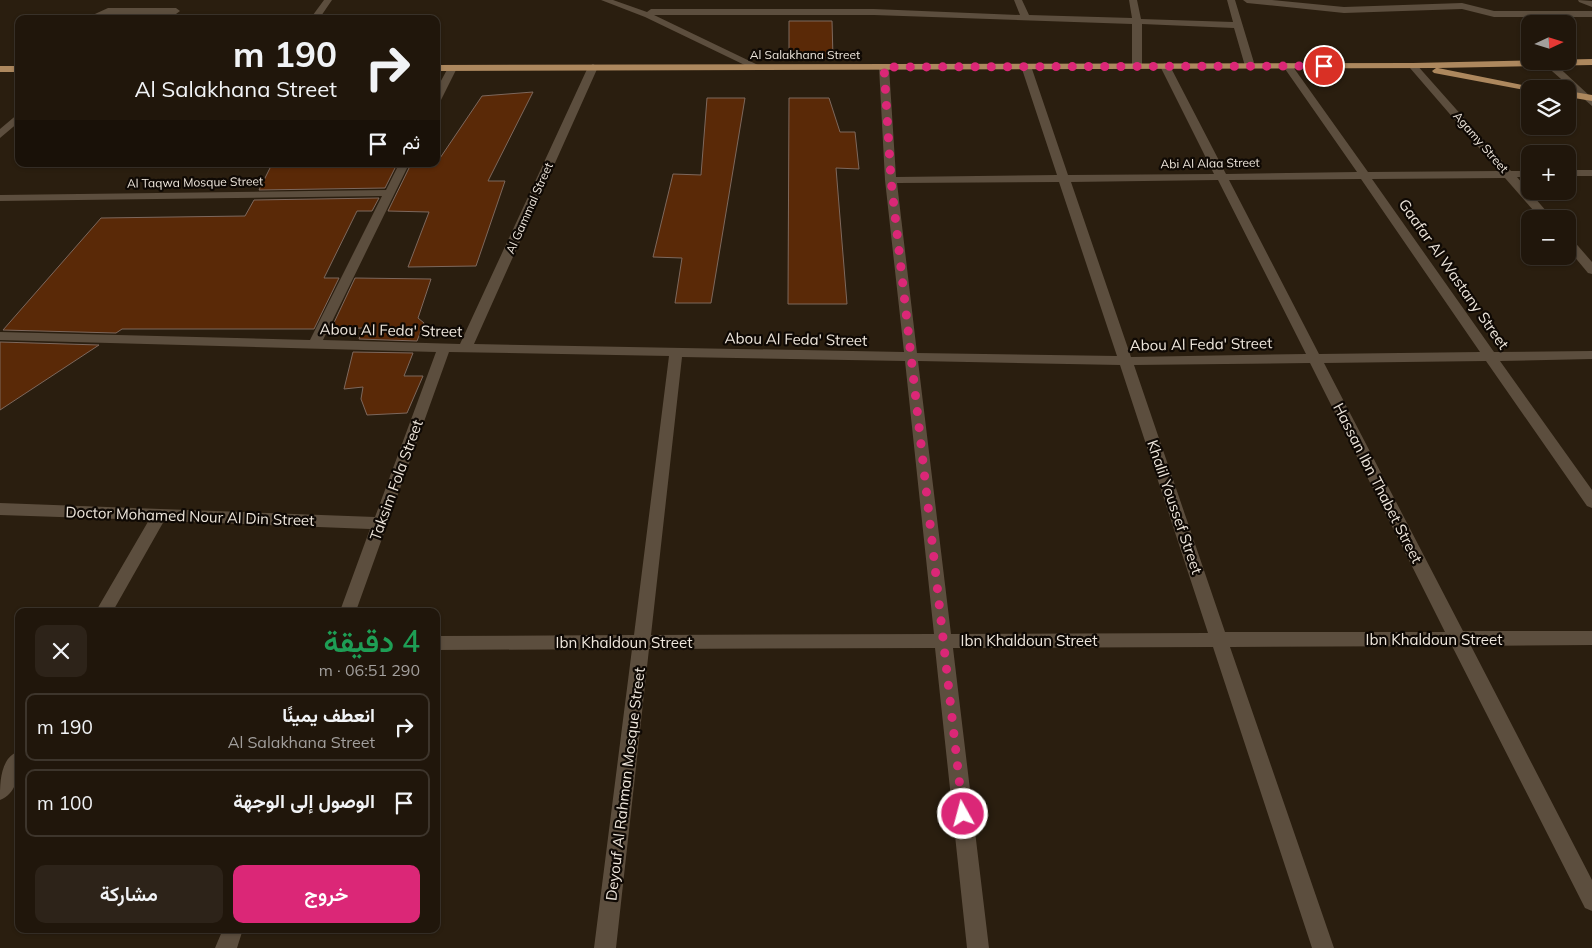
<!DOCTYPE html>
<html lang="ar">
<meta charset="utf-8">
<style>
body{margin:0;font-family:Mulish,Vazirmatn,sans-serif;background:#2d2319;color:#f1f3f6;direction:rtl;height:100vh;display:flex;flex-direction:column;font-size:19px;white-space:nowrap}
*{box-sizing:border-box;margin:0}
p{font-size:16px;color:#a29f9d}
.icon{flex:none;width:28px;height:28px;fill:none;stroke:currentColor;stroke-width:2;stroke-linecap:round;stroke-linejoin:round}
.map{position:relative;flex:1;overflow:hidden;direction:ltr}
.panel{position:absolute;left:15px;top:608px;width:425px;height:325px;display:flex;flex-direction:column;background:#20160b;border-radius:10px;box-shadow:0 1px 4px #0004,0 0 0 1px #3d352c;direction:rtl}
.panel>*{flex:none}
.guide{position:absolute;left:15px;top:15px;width:425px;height:152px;border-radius:10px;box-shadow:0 1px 4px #0004,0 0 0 1px #3d352c;direction:rtl;background:#20160b;color:#f1f3f6;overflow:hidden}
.needle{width:32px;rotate:86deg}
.fabs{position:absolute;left:1521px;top:15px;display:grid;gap:10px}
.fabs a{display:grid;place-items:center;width:55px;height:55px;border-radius:10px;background:#20160b;box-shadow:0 1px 4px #0004,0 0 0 1px #3d352c;font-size:25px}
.pin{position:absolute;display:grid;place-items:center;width:42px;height:42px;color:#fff;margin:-21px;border:2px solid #fff;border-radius:50%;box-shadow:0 1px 5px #0007}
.me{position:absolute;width:55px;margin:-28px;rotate:353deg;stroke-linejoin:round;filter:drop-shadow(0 0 4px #0008)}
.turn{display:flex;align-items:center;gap:18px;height:105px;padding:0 20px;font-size:22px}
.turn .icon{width:65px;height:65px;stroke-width:2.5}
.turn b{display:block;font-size:35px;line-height:42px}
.then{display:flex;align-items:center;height:48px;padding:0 20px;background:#0003;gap:10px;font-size:19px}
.round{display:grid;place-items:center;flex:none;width:52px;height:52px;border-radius:10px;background:#2d2319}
.summary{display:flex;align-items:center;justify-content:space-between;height:85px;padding:0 20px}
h1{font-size:30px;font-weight:600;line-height:38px;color:#1e9e55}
.primary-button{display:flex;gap:10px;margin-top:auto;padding:10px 20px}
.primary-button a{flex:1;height:58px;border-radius:10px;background:#db2777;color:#fff;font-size:20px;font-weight:600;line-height:58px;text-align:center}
.primary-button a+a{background:#2d2319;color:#f1f3f6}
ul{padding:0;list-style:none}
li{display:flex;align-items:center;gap:15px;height:68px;margin:0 10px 8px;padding:0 10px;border:2px solid #3d352c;border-radius:10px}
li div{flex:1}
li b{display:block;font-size:19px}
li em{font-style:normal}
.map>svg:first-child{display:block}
</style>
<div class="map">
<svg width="1592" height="948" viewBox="0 0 1592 948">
<rect width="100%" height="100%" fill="#2a1e0f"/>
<path fill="#5a2907" stroke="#7d685d" d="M789,21H832L833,58L789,57Z
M533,92L488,181H505L476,266L408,267L429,212L388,211L411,164H436L482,96Z
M707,98H745L711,303H675L682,258L653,257L673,174L701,175Z
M789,98H829L840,132H855L859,169L836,168L847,304H788Z
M272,164L351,165L397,164L385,188L259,190Z
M379,198L372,211H357L324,278H339L314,329H122L116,333L3,330L101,218L245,216L254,200Z
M355,278L431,279L418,318L424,323L417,341L359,339L363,328L331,329Z
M0,342L99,345L0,410Z
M353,352L413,353L404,376H423L407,413L367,415L361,399L363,387L344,389Z"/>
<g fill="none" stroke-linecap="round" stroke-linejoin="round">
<path fill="#5c4e3e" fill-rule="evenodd" d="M324,0H332L319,19H310Z
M601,0H613L647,12L651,9H874L1020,15L1014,0H1022L1029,15L1132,18L1129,0H1137L1141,19L1233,22L1227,0H1235L1255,66L1250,69L1245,66L1234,28L1142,24V66L1137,69L1132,66V24L874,15H654L758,65L760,67L755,70L645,17Z
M1243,0H1272L1344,7L1462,3L1494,11H1592V17H1494L1462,9L1344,13L1247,3Z
M1578,0L1592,1V7L1579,2Z
M108,8H176L180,11L176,14H109L97,19H84Z
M1544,61H1552L1592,98V106L1545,65Z
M1026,63L1031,66L1068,175L1214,174L1160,66L1165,63L1170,66L1226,174L1357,172L1283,66L1288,63L1291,64L1368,172L1499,171L1410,68L1408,66L1413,63L1416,64L1511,171H1530V177H1517L1553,219H1541L1505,178L1372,179L1494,352L1592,351V359L1500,361L1592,490V508L1587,506L1486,361L1324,363L1463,631H1592V645L1471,646L1592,880V911L1585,908L1452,646L1230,647L1334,948H1312L1213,647L953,648L989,948H967L935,648L649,649L616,948H594L632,649L436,650V636L634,635L669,356L449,352L356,611H340L370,529L164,521L113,611H96L149,520L0,515V503L375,517L436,352L0,340V332L310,340L382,196L0,201V195L386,190L399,164H409L323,340L460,344L588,67L593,64L598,67L474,344L904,352L885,180L879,67L884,64L889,67L896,177L1057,175L1021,66ZM1361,179L1480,352L1319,354L1229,180ZM1218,180L1306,354L1131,357L1071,182ZM1059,182L1117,356L917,353L897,183ZM682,357L905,361L934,634L651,635ZM918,361L1120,365L1208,633L951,634ZM1310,363L1445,632H1225L1134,365Z
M449,66L457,68L441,100L436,103V90Z
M19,113V122L0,138V129Z
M1568,170H1592V176H1568Z
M1568,238L1572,239L1592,262V274L1588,273L1568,249Z
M19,751C19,768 20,792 0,800C0,782 0,758 19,751Z
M223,929H243L237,948H215Z"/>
<path fill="#ad885e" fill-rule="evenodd" d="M1592,59V65L1438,68L1542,89H1530V91L1434,73L1432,71L1436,68L436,71V65L1413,63Z
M0,66H19V72H0Z
M1568,91L1592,95V101L1568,97Z"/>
</g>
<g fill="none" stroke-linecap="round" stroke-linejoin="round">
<path stroke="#db2777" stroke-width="9" stroke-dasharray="0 16.2" d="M963,814L891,180L884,67L1324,66"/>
</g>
<g text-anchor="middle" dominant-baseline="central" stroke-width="4.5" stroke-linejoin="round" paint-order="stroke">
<g font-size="12" fill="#eee6dc" stroke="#0f0904">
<text x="805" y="54">Al Salakhana Street</text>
<text transform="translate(1481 142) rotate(49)">Agamy Street</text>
<text transform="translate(1210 163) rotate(-1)">Abi Al Alaa Street</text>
<text transform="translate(195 182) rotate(-1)">Al Taqwa Mosque Street</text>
<text transform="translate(529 208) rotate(-66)">Al Gammal Street</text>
</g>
<g font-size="15" fill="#eee6dc" stroke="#0f0904">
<text transform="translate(1454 274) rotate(55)">Gaafar Al Wastany Street</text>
<text transform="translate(391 330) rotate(1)">Abou Al Feda' Street</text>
<text transform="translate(796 339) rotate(1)">Abou Al Feda' Street</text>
<text transform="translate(1201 344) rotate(-1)">Abou Al Feda' Street</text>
<text transform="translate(396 480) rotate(-70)">Taksim Fola Street</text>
<text transform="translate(1378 483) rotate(63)">Hassan Ibn Thabet Street</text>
<text transform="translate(1175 507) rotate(71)">Khalil Youssef Street</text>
<text transform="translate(190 516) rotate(2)">Doctor Mohamed Nour Al Din Street</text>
<text x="1434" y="639">Ibn Khaldoun Street</text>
<text x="1029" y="640">Ibn Khaldoun Street</text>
<text x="624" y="642">Ibn Khaldoun Street</text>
<text transform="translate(625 784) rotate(-83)">Deyouf Al Rahman Mosque Street</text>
</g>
</g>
</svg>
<div class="fabs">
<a><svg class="needle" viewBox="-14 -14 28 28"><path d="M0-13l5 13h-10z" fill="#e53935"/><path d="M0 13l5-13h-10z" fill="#a29f9d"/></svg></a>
<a><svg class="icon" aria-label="layers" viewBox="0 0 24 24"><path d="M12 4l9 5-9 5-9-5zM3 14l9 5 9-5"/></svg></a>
<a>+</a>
<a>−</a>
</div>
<div class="pin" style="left:1324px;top:66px;background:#d93025"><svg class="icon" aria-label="arrive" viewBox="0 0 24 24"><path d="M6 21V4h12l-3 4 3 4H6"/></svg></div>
<svg class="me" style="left:963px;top:814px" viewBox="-20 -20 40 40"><circle r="17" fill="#db2777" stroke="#fff" stroke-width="3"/><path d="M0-11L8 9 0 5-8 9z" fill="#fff"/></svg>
<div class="guide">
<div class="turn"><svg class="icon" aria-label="right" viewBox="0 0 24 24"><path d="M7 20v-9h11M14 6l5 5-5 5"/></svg><div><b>190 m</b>Al Salakhana Street</div></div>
<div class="then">ثم<svg class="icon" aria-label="arrive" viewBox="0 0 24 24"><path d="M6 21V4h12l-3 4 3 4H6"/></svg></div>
</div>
<section class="panel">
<div class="summary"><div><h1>4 دقيقة</h1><p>290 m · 06:51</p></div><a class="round"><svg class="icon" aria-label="close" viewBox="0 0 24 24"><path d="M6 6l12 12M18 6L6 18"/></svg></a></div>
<ul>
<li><svg class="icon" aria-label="right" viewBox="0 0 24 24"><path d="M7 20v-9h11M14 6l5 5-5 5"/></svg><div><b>انعطف يمينًا</b><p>Al Salakhana Street</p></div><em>190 m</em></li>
<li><svg class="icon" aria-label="arrive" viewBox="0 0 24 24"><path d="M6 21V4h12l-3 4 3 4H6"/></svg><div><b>الوصول إلى الوجهة</b></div><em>100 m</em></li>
</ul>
<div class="primary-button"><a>خروج</a><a>مشاركة</a></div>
</section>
</div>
